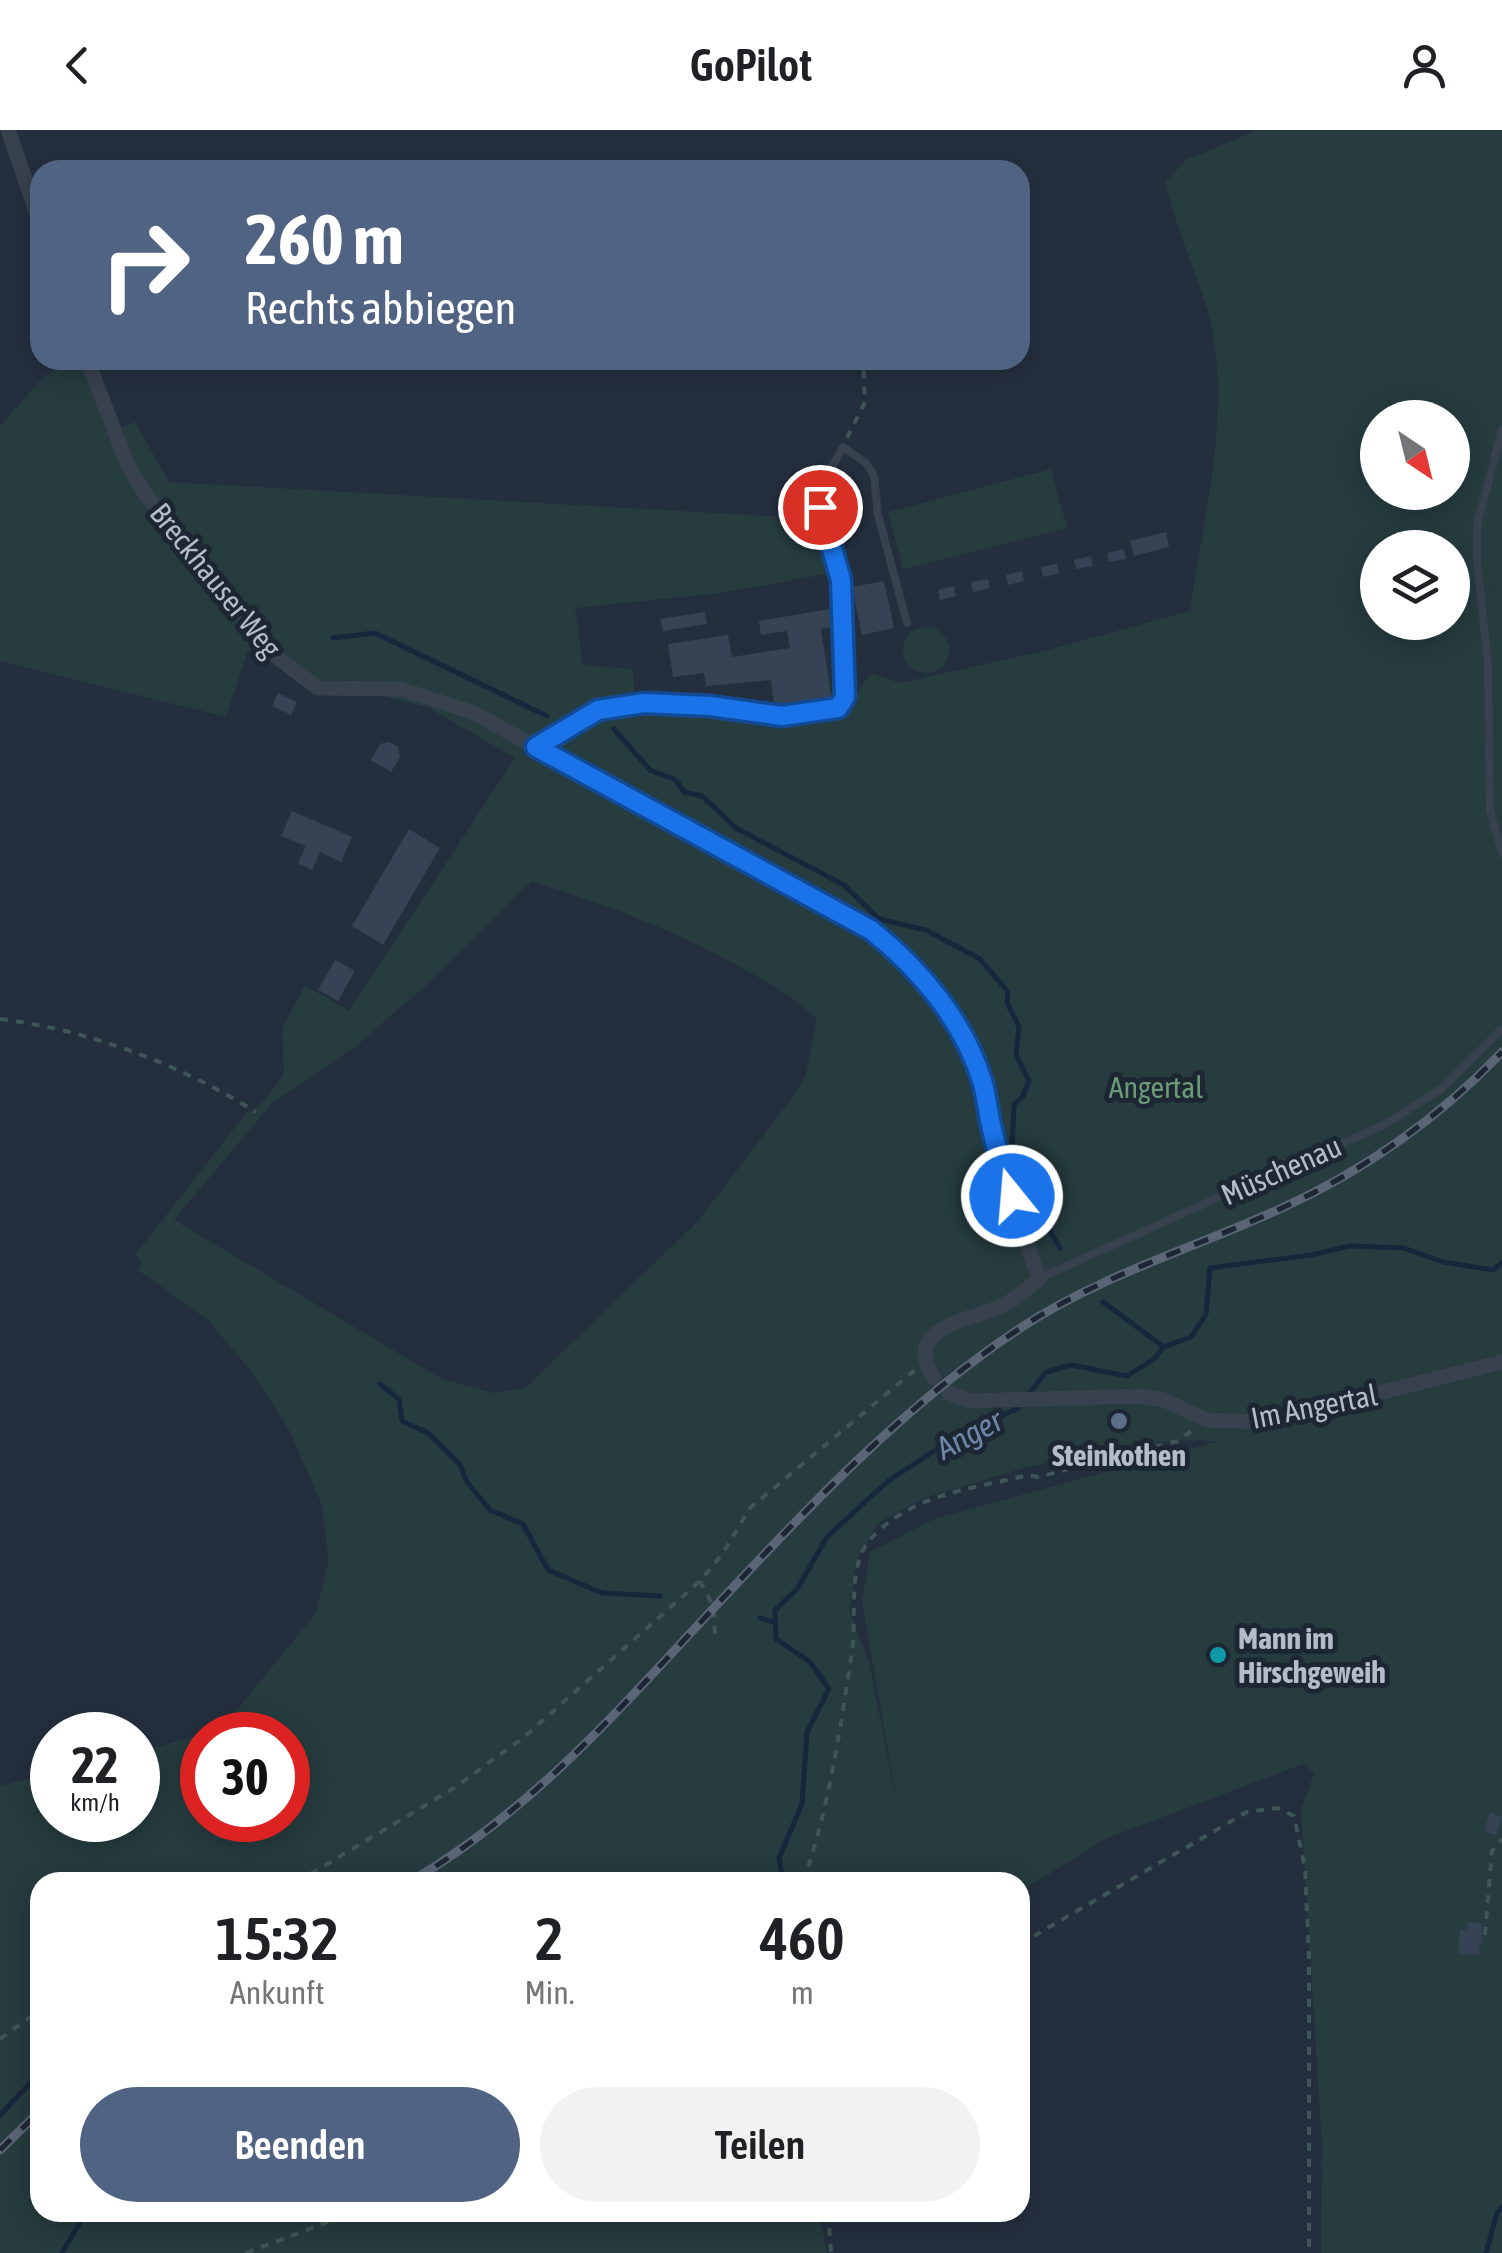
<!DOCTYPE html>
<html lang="de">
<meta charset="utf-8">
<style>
body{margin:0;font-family:"Asap Condensed",sans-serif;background:#f2f2f2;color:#202124;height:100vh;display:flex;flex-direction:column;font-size:38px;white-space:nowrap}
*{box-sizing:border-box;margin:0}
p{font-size:32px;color:#757577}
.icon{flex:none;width:55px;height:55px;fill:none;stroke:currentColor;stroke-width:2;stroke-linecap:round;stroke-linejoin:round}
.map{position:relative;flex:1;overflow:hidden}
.drawer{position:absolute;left:30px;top:1742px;width:1000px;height:350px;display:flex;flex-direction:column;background:#fff;border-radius:30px;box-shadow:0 5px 25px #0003}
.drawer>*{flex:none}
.hud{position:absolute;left:30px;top:30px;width:1000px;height:210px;border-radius:30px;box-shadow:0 5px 25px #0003;background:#506383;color:#fff;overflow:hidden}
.needle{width:65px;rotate:145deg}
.controls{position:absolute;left:1360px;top:270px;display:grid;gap:20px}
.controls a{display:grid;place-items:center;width:110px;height:110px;border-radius:50%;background:#fff;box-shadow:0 5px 25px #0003;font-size:50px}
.speed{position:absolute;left:30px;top:1582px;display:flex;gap:20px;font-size:50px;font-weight:700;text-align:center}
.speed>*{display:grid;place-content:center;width:130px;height:130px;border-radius:50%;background:#fff;box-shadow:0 5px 25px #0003;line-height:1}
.speed small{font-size:25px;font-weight:400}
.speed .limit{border:15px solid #d22;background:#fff;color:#111}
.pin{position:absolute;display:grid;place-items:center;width:85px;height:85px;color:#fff;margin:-42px;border:5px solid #fff;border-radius:50%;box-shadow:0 2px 10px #0007}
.me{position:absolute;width:110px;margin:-55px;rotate:343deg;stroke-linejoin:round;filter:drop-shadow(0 0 8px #0008)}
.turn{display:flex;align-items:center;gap:35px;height:210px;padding:0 50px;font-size:45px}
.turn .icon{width:130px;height:130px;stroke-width:2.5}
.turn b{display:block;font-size:70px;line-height:85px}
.eta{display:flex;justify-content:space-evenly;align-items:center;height:170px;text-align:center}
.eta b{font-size:60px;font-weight:600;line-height:70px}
.primary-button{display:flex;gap:20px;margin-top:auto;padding:20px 50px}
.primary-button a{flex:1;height:115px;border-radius:60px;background:#506383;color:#fff;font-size:40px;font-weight:600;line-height:115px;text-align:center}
.primary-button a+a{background:#f2f2f2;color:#202124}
header{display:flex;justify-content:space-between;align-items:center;height:130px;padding:0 50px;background:#fff;font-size:45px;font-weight:600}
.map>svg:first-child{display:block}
</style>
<header><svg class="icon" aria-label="back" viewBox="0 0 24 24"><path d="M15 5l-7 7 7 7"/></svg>GoPilot<svg class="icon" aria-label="person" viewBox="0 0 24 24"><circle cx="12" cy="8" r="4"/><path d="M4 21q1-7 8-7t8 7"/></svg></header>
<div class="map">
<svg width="1502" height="2123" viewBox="0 0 1502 2123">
<rect width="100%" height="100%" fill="#242f3e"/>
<path fill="#263c3f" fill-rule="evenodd" d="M1258,0H1502V2123H1321L1322,2014L1301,1680L1314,1643L1303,1634L1105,1709L1020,1762V1752H40V2082L819,2083L827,2123H0V1656L52,1643V1690H138V1622L204,1604L236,1581L316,1483L329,1431L322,1375L289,1300L255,1246L208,1190L138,1140L143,1132L135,1125L247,982L259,977L284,944L282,898L305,855L349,881L515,628L427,577L315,549L266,508L247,523L226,587L0,531V296L36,255L64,230H81L107,304L135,292L169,352L786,387L802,376L815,383L832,443L720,463L575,478L583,535L633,539L635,582L730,587L746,593L835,587L849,574L871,543L900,553L1048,520L1190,481C1203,390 1230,290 1212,199C1201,149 1176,102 1165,52L1186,30ZM1378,288H1452V362H1378ZM1378,418H1452V492H1378ZM532,751C611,777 674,799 747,841C772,855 796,868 817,889L806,944L798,960L698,1091L525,1258L493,1263L442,1249L174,1090L272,973L356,916L423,858ZM1179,1310L1219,1311L934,1389L870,1422L862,1472L900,1689L869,1532L850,1483L856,1433L877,1394L921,1369L1027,1337ZM202,1605H288V1690H202Z
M1051,339L1067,398L903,439L888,382Z
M903 520a23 23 0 1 1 46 0a23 23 0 1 1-46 0Z"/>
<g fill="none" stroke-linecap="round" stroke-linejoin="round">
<path stroke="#17263c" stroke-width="5" d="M333,508L375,503L547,586
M614,599L650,640L676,650L684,662L702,666L736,698L844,755L879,789L926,800L980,829L1008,862L1007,873L1019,897L1016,925L1029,951L1023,966L1014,975L1012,1020L1031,1070L1060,1118
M1103,1172L1164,1217
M380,1254L399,1269L402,1291L428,1303L460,1335L467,1352L490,1380L523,1394L548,1440L602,1463L660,1466
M760,1488L774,1492
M783,1752L779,1728L802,1674L807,1602L829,1559L810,1532L776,1509L775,1480L797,1459L827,1407L888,1351L968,1299L1017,1279L1046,1242L1071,1235L1127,1246L1154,1229L1164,1217L1191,1207L1206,1184L1210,1138L1311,1125L1350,1116L1404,1118L1443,1132L1493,1140L1502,1133
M0,1985L35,1948L40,1936
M62,2123L86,2082
M1486,2123L1497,2083L1502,2077"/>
</g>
<path fill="#364354" d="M1166,402L1169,417L1134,426L1130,411Z
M1124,419L1126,429L1109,432L1107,423Z
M1091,426L1093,436L1076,439L1074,430Z
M1057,434L1059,443L1043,447L1041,437Z
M1022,441L1024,451L1008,455L1006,445Z
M988,449L990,458L973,462L971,452Z
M884,451L894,498L862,505L852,457Z
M954,456L956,466L940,470L938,460Z
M830,479L833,497L821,499L832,571L775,581L771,550L706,556L704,543L673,547L668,514L728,505L732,527L790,518L787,501L761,505L759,491Z
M705,482L707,494L663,501L660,489Z
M278,563L297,572L291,585L272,576Z
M389,612L398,617L400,627L391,642L371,630L380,614Z
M292,681L352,707L341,732L320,722L312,740L298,733L306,716L281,706Z
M409,699L440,718L383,815L352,796Z
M335,830L355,841L338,871L318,860Z
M1490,1683L1502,1687L1496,1705L1484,1701Z
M1468,1792L1481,1793L1483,1814H1480L1479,1825L1458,1824L1460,1800L1467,1801Z"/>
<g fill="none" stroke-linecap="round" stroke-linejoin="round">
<path stroke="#3f5557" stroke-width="4" stroke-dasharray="8 8" stroke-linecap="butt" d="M847,308L865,272L863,230
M0,889C89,900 179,934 256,982
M700,1451L714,1478L715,1508
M297,1752L454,1658L523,1608L700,1451L723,1423L750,1378L915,1240
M803,1752C829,1679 840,1599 852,1522C857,1490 847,1437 869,1411C909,1364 972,1359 1028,1345L1038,1347L1178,1311L1194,1299
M1485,1805L1492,1721L1502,1709
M1020,1814L1247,1682L1278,1678L1294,1686L1305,1738L1309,1827V2123
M0,1909L40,1880
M303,2082L312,2099
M828,2082L831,2123
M246,2123L354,2082"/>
<path stroke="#38414e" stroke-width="8" d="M1502,300L1477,395V432L1488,534L1490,680L1502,723
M536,617L598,581L644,573L710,576L781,586L838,579L845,567L841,450L820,377L821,356L843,317L866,333L874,346L878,385L907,493
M1040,1148L1204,1074L1288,1031L1336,1016L1384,995L1441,959L1502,899"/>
<path stroke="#38414e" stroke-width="15" d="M8,0L40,92
M87,230L129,338L146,365L273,524L318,558L401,559L474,583L871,800C920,840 966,892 983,955C990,977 992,1001 998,1023C1010,1065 1025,1107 1039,1149C1027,1159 1015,1170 1000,1177C971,1190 901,1197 934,1248
M949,1263L971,1271L1141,1266L1164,1270L1206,1290L1264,1292L1502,1232"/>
<g stroke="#5a6575" stroke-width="9">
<path id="rail" d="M410,1752C531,1681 616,1583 711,1481C806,1379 905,1274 1022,1197C1103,1144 1195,1118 1282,1078C1365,1040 1439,988 1502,922
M0,2020L40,1981"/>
</g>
<use href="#rail" stroke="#1d2633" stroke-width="5" stroke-dasharray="15" stroke-linecap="butt"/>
</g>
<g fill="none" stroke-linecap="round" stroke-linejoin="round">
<g stroke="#114b97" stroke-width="25">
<path id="route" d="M820,377L841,450L845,567L838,578L782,586L710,576L644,573L598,580L536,617L871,800C920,839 965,892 983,954C987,968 988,984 992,999C997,1022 1004,1044 1012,1066"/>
</g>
<use href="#route" stroke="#1a73e8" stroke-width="18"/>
</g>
<circle fill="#5c6f8a" stroke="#1d2633" stroke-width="4" cx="1119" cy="1291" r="10"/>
<circle fill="#0f9aa8" stroke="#1d2633" stroke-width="4" cx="1218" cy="1525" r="10"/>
<g text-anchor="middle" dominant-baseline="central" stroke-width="10" stroke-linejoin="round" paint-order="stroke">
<g font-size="30" fill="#b4bcc9" stroke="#1d2633">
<text transform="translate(216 450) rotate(51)">Breckhauser Weg</text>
<text transform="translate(1281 1040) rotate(-24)">Müschenau</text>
<text transform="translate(1314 1276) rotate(-11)">Im Angertal</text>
</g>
<g font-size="30" fill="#6b9a76" stroke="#1d2633">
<text x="1156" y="957">Angertal</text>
</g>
<g font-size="30" font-weight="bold" fill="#b4bcc9" stroke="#1d2633">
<text x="1119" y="1325">Steinkothen</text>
<text x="1238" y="1508" text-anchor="start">Mann im<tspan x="1238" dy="34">Hirschgeweih</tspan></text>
</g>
<g font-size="32" font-style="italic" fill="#6d86a8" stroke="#1d2633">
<text transform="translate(969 1304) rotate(-28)">Anger</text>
</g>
</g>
</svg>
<div class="controls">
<a><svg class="needle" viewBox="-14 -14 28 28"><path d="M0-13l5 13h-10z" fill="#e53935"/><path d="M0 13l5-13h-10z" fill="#757577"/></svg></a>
<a><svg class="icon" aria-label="layers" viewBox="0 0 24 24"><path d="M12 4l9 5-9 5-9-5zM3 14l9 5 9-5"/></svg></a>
</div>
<div class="speed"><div>22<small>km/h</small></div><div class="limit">30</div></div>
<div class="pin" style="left:820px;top:377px;background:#d93025"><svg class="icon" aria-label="arrive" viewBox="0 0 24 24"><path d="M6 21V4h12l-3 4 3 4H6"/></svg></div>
<svg class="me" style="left:1012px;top:1066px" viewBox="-20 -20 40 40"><circle r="17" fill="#1a73e8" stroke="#fff" stroke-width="3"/><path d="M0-11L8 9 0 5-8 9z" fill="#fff"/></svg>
<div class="hud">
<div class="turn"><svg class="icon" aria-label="right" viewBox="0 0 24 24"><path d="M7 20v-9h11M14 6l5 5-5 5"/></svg><div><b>260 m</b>Rechts abbiegen</div></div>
</div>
<section class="drawer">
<div class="eta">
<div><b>15:32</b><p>Ankunft</p></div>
<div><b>2</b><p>Min.</p></div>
<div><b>460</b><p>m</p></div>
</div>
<div class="primary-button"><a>Beenden</a><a>Teilen</a></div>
</section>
</div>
